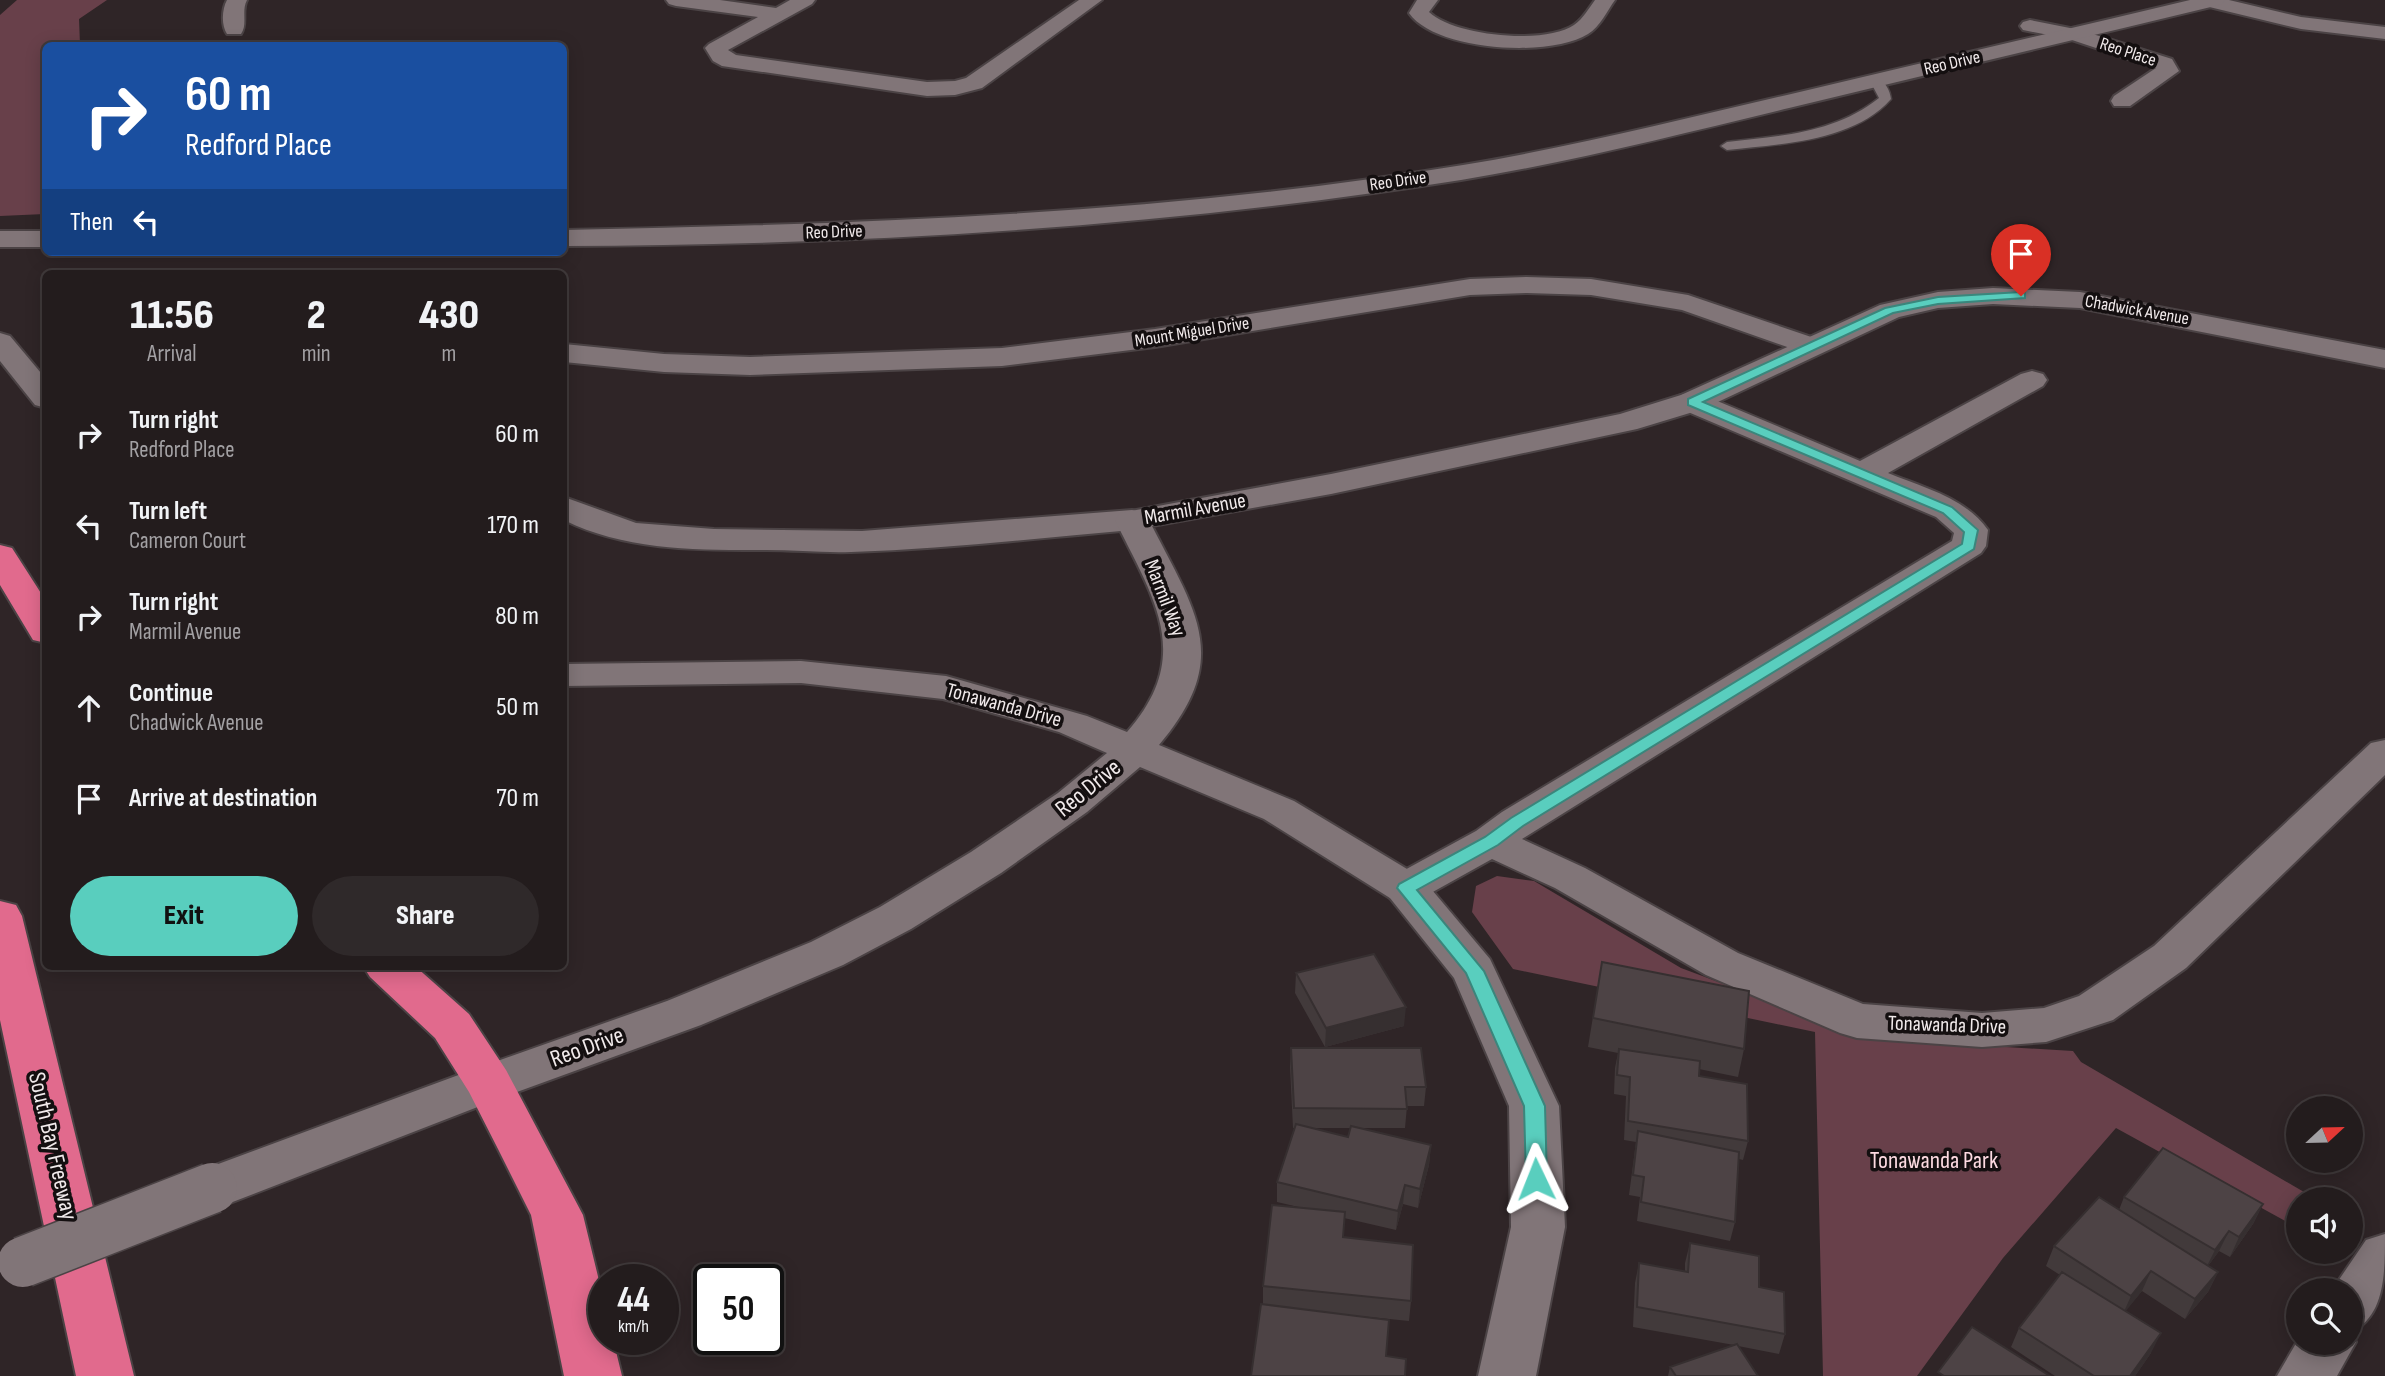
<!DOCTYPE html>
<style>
body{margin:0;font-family:"Sofia Sans Condensed",sans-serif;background:#2f292a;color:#f1f3f6;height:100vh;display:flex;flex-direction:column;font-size:26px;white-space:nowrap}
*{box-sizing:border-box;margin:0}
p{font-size:23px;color:#a3a1a4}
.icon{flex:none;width:38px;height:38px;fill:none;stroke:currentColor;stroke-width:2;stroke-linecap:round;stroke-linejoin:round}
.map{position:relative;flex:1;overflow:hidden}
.side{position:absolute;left:42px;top:270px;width:525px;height:700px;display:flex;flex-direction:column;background:#231c1d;border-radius:10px;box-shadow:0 4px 18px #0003,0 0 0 2px #403a3b}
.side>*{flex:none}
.guide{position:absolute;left:42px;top:42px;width:525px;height:214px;border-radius:10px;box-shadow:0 4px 18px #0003,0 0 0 2px #403a3b;background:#1a4fa0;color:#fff;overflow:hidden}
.needle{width:46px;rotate:68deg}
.buttons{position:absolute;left:2286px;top:1096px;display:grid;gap:14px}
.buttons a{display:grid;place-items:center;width:77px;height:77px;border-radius:50%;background:#231c1d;box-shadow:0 4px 18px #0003,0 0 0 2px #403a3b;font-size:35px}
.speed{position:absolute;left:588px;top:1264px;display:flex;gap:14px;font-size:35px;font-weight:700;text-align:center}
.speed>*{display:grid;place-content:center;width:91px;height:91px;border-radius:50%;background:#231c1d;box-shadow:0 4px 18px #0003,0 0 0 2px #403a3b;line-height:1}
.speed small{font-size:18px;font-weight:400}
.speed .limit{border:4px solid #111;border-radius:10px;background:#fff;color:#111}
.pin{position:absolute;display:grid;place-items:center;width:60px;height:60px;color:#fff;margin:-72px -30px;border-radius:50% 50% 50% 0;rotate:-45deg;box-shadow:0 0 7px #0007}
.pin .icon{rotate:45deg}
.me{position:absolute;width:77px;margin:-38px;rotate:358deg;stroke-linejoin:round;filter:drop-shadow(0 0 5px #0008)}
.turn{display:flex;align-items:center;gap:24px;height:147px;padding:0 28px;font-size:32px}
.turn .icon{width:91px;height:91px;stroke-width:2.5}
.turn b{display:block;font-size:49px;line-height:60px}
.then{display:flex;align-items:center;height:66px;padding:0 28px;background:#0003;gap:14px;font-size:26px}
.eta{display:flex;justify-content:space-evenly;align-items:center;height:119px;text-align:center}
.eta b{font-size:42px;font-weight:800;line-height:49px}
.action{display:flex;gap:14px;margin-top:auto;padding:14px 28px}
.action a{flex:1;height:80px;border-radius:42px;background:#59cebe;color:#111;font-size:28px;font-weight:800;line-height:80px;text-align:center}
.action a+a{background:#2f292a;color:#f1f3f6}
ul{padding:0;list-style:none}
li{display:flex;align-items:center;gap:21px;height:91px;padding:0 28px}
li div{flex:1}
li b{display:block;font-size:26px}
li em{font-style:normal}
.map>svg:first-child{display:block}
</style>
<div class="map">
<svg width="2385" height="1376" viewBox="0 0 2385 1376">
<rect width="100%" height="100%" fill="#2f2527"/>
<path fill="#68404a" d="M17,0H107L79,19L80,45L46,46L45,214L0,216V15Z
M1497,876L1534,881L1681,968L1844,1029L1957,1044L2073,1051L2081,1062L2316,1199H2298V1228L2116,1128L2003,1258L1917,1376H1823L1815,1032L1513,969L1472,912L1476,886Z"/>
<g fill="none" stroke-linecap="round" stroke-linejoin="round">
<g stroke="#4b4345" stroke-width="3">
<path id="lane" d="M1876,77C1885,80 1890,91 1891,99C1853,142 1780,144 1727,150L1721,146L1727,142C1781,136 1835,133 1879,98L1870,81Z"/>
</g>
<g stroke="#4b4345" stroke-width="4">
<path id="street" d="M227,0H247C241,11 248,24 241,34H227C221,25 222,9 227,0Z
M666,0H720L776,8L790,0H815L812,4L728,50L736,55L927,82L955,81L966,78L1079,0H1102L982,88L955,95L927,96L722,66L713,61L705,48L709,44L758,17L676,6L669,4Z
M1417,0H1438L1429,12C1454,36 1545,45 1574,25C1583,19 1589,8 1595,0H1615C1607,11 1600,27 1588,34C1551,58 1435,51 1409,13Z
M2194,0H2229L2301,17L2385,27V39L2301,29L2197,4Z
M2030,20L2080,30L2172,59L2179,71L2130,106H2114L2111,101L2114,96L2156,68L2069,39L2023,30L2020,26L2023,22Z
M1527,277L1591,279L1688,295L1820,340L1825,346L1820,352L1810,355L1682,310L1591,295L1527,293L1470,295L1155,347L1002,366L750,375L664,372L564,362V344L664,354L750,357L1002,348L1155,329L1470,279Z
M2032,371L2043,374L2047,380L2043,386L1888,473C1922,487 1966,498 1988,530L1986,546L1981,553L1522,839L1585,868L1738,953L1863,1004L1982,1013L2044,1008L2079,996L2154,946L2371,743L2385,740V775L2186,968L2113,1020L2046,1042L1982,1047L1857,1038L1840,1033L1706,975L1555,888L1492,859L1422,898L1406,903L1390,898L1384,888L1390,878L1476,831L1502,812L1952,541L1954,533L1936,517L1681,409L1677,402L1681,395L1692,393L1703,395L1860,461L2021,374Z
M564,497L636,523L714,529L862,531L1132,510L1144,513L1149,520L1144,527L1132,530C1039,538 945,549 851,552C823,553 795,550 766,550C698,550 626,551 564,520Z
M2385,1234C2385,1274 2385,1316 2351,1332L2356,1342L2337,1376H2277L2298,1340L2350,1342V1290H2332L2366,1240Z"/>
</g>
<g stroke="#4b4345" stroke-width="4">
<path id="secondary" d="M2190,0H2225L2222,4L2215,6C2073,40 1931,74 1789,108C1680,134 1571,162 1461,180C1164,227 864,245 564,246V230C865,224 1166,214 1463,165C1572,147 1679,120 1787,95C1921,63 2056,32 2190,0Z
M0,231H46V247H0Z
M1993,288L2080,292L2385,350V368L2080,308L1993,304L1938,308L1899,317L1703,409L1637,429L1331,494L1152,526C1197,614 1232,659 1159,745L1294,801L1422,878L1490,959L1559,1106L1565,1227L1536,1376H1478L1511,1227L1509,1106L1454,978L1390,898L1264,819L1140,767L1087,812L1001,873L911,929L843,965L701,1025L506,1096L230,1203L212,1209L194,1203L186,1188L194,1173L472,1070L667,1001L811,942L880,907L971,852L1058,793L1107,753L1059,732L943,699L801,683L564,686V664L801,661L946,676L1087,716L1127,732C1195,655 1153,598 1115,520L1120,513L1331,474L1620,414L1681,395L1880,305L1938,292Z
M0,333L10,336L46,379V408L35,405L0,361Z"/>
</g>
<g stroke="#4b4345" stroke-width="4">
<path id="highway" d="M0,545L12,548L46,601V643L33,640L0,585Z
M0,901L16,905L22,916L134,1376H76L0,1020Z
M363,966H415L469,1014L506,1070L583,1215L604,1301V1339H613L622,1376H564L531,1215L498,1149L469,1092L435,1038L370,977Z"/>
</g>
<use href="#lane" fill="#817578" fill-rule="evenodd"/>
<use href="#street" fill="#817578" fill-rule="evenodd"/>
<use href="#secondary" fill="#817578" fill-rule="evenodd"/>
<use href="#highway" fill="#e16a8d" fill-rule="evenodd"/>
<g stroke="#4b4345" stroke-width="53" stroke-linecap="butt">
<path id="secondary-bridge" d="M23,1262L212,1188"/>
</g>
<use href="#secondary-bridge" stroke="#817578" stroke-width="50"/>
</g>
<path fill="#423a3b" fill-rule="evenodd" d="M1602,962L1744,1049L1738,1077L1699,1069V1076L1748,1141L1743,1160L1739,1159L1735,1222L1730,1241L1637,1221L1640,1197L1629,1195L1636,1142L1624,1140L1626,1096L1614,1094L1615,1068L1618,1053L1588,1047Z
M1296,973L1404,1026L1325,1047L1295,993Z
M1291,1048L1426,1087L1424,1106H1407L1405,1128H1358L1431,1145L1429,1165L1418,1208L1403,1204L1396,1230L1344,1218L1343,1237L1411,1301L1409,1321L1330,1313L1386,1356L1405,1376L1263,1304V1286L1307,1209L1277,1202V1182L1295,1128H1293L1290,1067ZM1311,1128H1351L1348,1137Z
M2124,1197L2263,1204L2253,1224L2230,1257L2219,1251L2208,1266L2218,1272L2208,1292L2185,1319L2142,1291L2125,1311L2151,1353L2135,1376H2055L2011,1347L2019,1328L2060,1275L2046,1266L2054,1246L2119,1210Z
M1690,1243L1759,1287L1785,1334L1779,1354L1738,1346L1758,1376H1668L1670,1367L1734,1345L1633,1327L1635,1283L1639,1263L1685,1271V1263Z"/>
<path fill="#362f30" d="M1406,1007L1404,1026L1325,1047L1326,1028Z
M1431,1145L1429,1165L1418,1208L1420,1189Z
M1405,1185L1403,1204L1396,1230L1398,1211Z
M2263,1204L2253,1224L2230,1257L2239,1237Z
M2229,1231L2219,1251L2205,1270L2215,1250Z
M2151,1271L2142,1291L2122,1316L2131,1296Z
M2218,1272L2208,1292L2185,1319L2195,1299Z
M2161,1333L2151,1353L2135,1376H2130Z"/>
<path fill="#4d4345" stroke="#362f30" stroke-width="2" d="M1374,954L1406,1007L1326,1028L1296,973Z
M1602,962L1749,991L1744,1049L1593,1018Z
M1291,1048H1421L1426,1087H1405L1407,1109L1294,1108Z
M1619,1049L1700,1061L1699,1076L1747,1084L1748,1141L1628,1121L1630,1077L1617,1075Z
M1296,1124L1348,1137L1351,1126L1431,1145L1420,1189L1405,1185L1398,1211L1277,1182Z
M1638,1131L1739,1152L1735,1222L1641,1202L1644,1177L1633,1175Z
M2163,1148L2263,1204L2239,1237L2229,1231L2215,1250L2124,1197Z
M2099,1197L2218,1272L2195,1299L2151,1271L2131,1296L2054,1246Z
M1272,1205L1345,1212L1343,1237L1413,1245L1411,1301L1263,1286Z
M1690,1243L1759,1256V1287L1784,1292L1785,1334L1637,1307L1639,1263L1688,1272Z
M2062,1272L2161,1333L2130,1376H2094L2019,1328Z
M1261,1304L1389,1320L1386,1356L1406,1359L1405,1376H1251Z
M1972,1327L2050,1376H1944L1938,1372Z
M1737,1344L1758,1376H1676L1670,1367Z"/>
<path fill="#59cebe" stroke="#3a867c" stroke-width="2" d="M2021,292L2025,293V298L1938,304L1893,313L1703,402L1952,507L1978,530L1974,549L1523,826L1498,845L1417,890L1484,971L1545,1106L1547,1179L1544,1185L1536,1187L1529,1185L1526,1179L1524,1106L1466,973L1397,888L1399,884L1485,837L1511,818L1962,544L1964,532L1943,513L1688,405V399L1885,308L1938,297Z"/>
<g text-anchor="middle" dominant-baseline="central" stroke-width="7" stroke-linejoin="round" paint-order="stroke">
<g font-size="18" fill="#f1eaeb" stroke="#140f10">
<text transform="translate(2128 52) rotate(18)">Reo Place</text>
<text transform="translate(1952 63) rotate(-13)">Reo Drive</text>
<text transform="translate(1398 181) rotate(-8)">Reo Drive</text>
<text transform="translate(834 232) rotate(-2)">Reo Drive</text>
<text transform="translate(2137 310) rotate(10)">Chadwick Avenue</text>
<text transform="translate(1192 332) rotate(-9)">Mount Miguel Drive</text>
</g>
<g font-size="21" fill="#f1eaeb" stroke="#140f10">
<text transform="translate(1195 509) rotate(-10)">Marmil Avenue</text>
<text transform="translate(1165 598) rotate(69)">Marmil Way</text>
<text transform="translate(1004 705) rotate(15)">Tonawanda Drive</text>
<text transform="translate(1947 1025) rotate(2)">Tonawanda Drive</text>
</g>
<g font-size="24" fill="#f1eaeb" stroke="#140f10">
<text transform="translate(1088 788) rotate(-39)">Reo Drive</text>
<text transform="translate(587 1047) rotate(-20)">Reo Drive</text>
<text transform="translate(53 1146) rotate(77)">South Bay Freeway</text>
</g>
<g font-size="24" fill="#fddae1" stroke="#140f10">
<text x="1934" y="1160">Tonawanda Park</text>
</g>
</g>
</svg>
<div class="buttons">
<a><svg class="needle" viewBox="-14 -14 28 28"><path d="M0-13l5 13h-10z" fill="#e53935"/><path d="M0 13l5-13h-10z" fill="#a3a1a4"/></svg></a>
<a><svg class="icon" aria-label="sound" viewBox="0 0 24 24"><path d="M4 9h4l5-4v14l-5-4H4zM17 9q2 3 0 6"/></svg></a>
<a><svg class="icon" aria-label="search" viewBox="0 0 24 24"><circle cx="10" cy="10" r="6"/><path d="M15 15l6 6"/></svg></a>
</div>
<div class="speed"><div>44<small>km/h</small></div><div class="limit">50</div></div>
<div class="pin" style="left:2021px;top:296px;background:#d93025"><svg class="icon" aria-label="arrive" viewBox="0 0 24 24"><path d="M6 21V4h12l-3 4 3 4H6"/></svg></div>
<svg class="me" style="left:1536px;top:1179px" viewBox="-20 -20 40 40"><path d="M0-17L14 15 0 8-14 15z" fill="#59cebe" stroke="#fff" stroke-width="4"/></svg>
<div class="guide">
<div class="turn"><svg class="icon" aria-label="right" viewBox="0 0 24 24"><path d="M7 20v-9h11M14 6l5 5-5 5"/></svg><div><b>60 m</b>Redford Place</div></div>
<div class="then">Then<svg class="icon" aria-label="left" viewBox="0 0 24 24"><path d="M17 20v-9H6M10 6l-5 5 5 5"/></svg></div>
</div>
<section class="side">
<div class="eta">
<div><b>11:56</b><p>Arrival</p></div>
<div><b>2</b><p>min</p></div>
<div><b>430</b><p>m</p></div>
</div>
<ul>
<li><svg class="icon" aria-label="right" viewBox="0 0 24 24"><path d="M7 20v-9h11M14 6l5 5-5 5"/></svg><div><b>Turn right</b><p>Redford Place</p></div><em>60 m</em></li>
<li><svg class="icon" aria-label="left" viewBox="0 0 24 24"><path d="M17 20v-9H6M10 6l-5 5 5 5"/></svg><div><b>Turn left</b><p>Cameron Court</p></div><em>170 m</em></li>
<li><svg class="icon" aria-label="right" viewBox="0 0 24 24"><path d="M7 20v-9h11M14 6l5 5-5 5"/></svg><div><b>Turn right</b><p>Marmil Avenue</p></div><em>80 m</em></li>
<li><svg class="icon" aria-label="ahead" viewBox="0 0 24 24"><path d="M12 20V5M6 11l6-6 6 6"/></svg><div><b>Continue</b><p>Chadwick Avenue</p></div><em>50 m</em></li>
<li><svg class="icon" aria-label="arrive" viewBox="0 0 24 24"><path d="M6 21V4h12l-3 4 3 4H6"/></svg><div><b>Arrive at destination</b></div><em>70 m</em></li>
</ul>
<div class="action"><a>Exit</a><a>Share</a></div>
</section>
</div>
